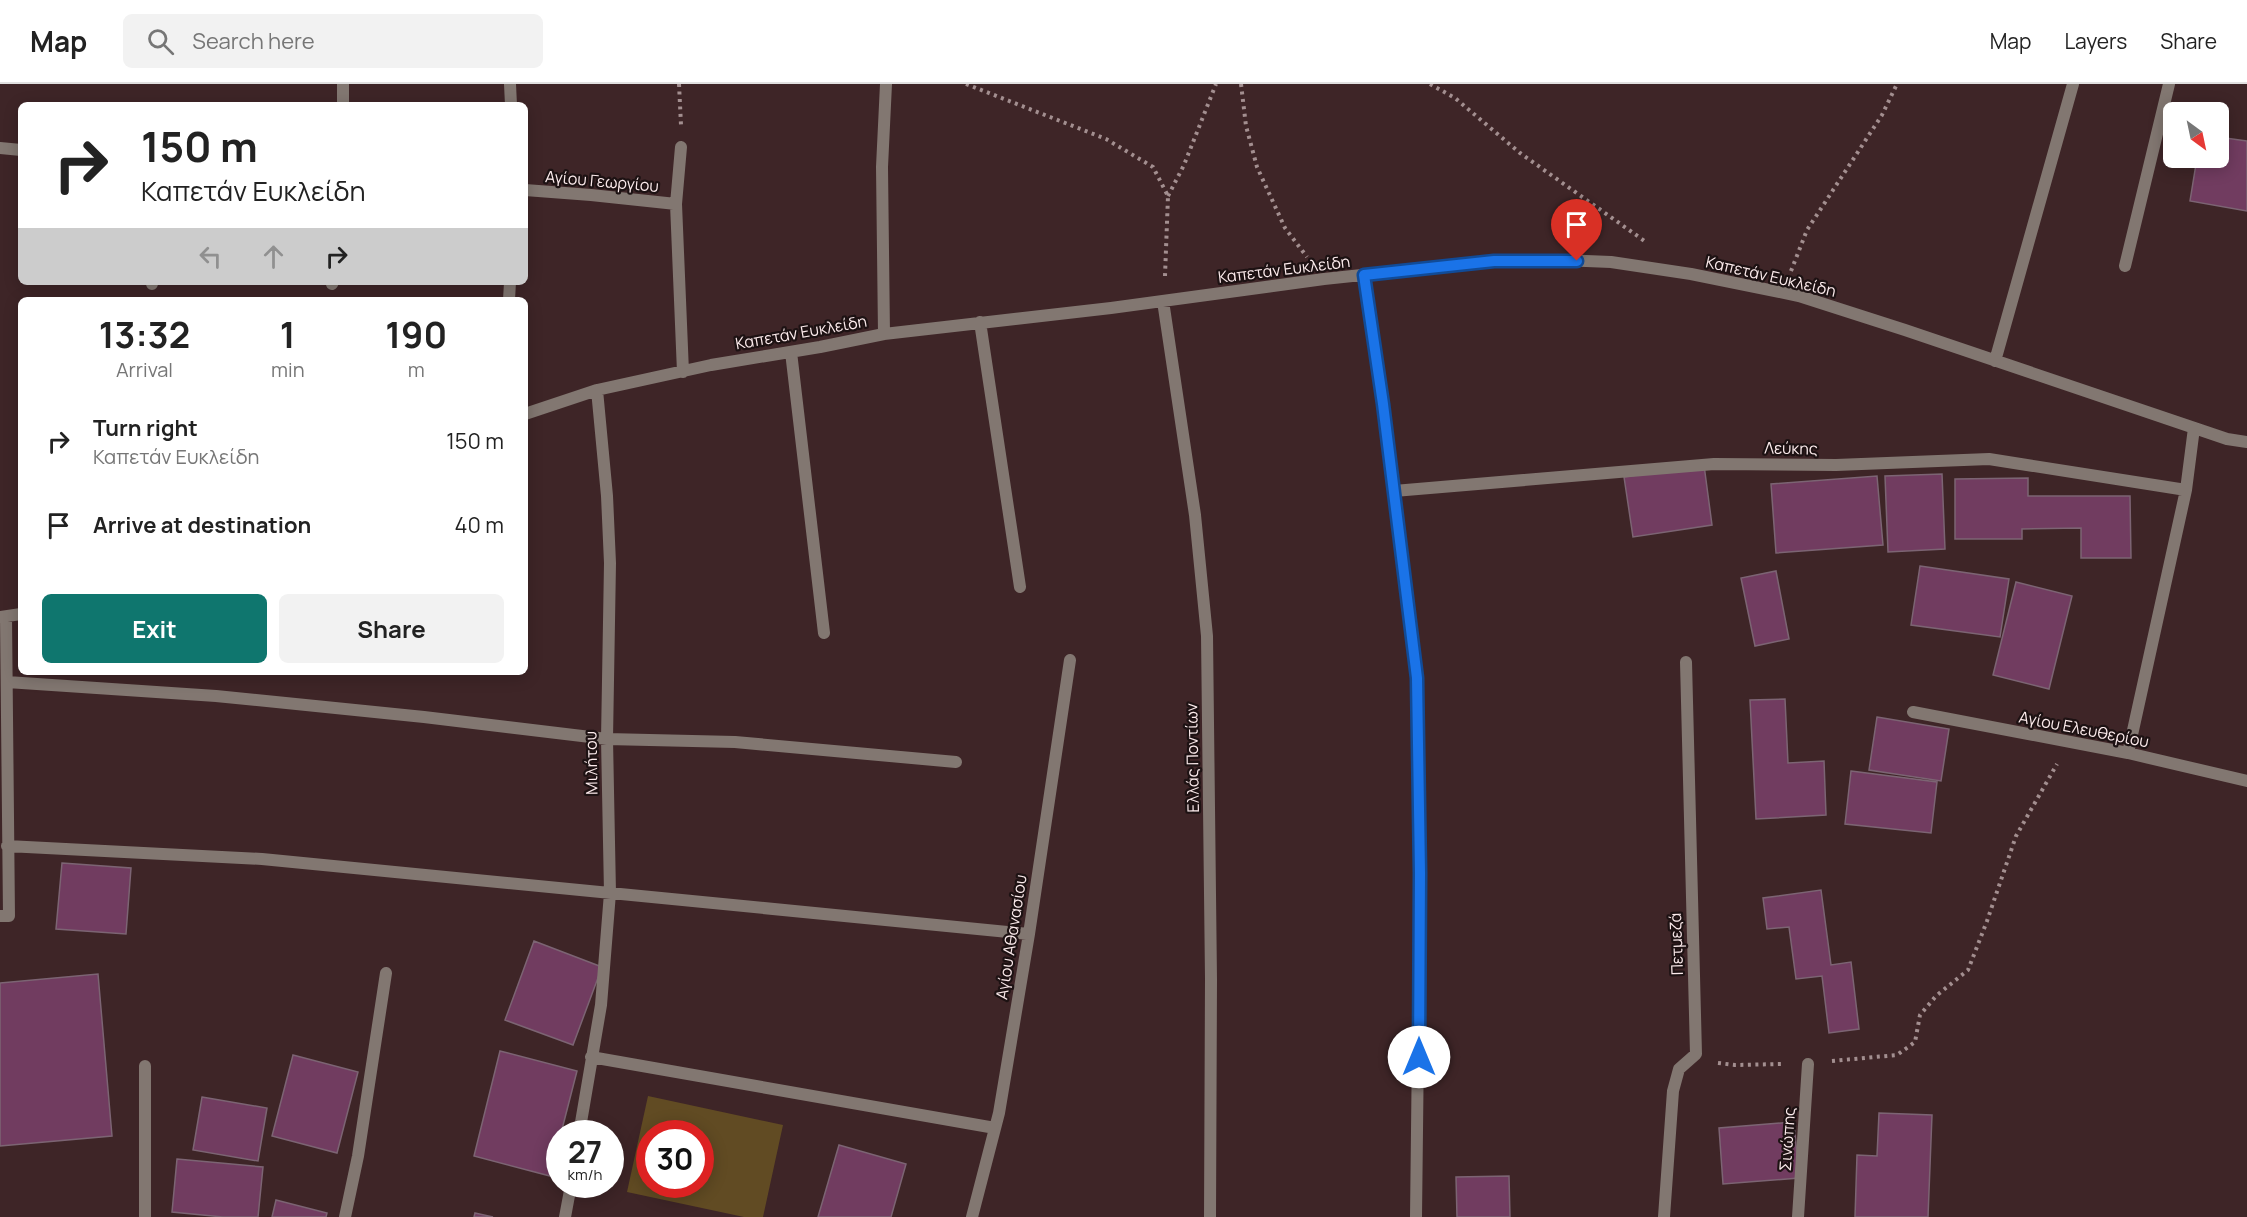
<!DOCTYPE html>
<meta charset="utf-8">
<style>
body{margin:0;font-family:Manrope,sans-serif;background:#f2f2f2;color:#222;height:100vh;display:flex;flex-direction:column;font-size:22px;white-space:nowrap}
*{box-sizing:border-box;margin:0}
p{font-size:20px;color:#767676}
.icon{flex:none;width:33px;height:33px;fill:none;stroke:currentColor;stroke-width:2;stroke-linecap:round;stroke-linejoin:round}
.map{position:relative;flex:1;overflow:hidden}
.details{position:absolute;left:18px;top:213px;width:510px;height:378px;display:flex;flex-direction:column;background:#fff;border-radius:9px;box-shadow:0 3px 15px #0003}
.details>*{flex:none}
.hud{position:absolute;left:18px;top:18px;width:510px;height:183px;border-radius:9px;box-shadow:0 3px 15px #0003;background:#fff;color:#222;overflow:hidden}
.needle{width:39px;rotate:147deg}
.controls{position:absolute;left:2163px;top:18px;display:grid;gap:12px}
.controls a{display:grid;place-items:center;width:66px;height:66px;border-radius:9px;background:#fff;box-shadow:0 3px 15px #0003;font-size:30px}
.speed{position:absolute;left:546px;top:1036px;display:flex;gap:12px;font-size:30px;font-weight:700;text-align:center}
.speed>*{display:grid;place-content:center;width:78px;height:78px;border-radius:50%;background:#fff;box-shadow:0 3px 15px #0003;line-height:1}
.speed small{font-size:15px;font-weight:400}
.speed .limit{border:9px solid #d22;background:#fff;color:#111}
.pin{position:absolute;display:grid;place-items:center;width:51px;height:51px;color:#fff;margin:-62px -26px;border-radius:50% 50% 50% 0;rotate:-45deg;box-shadow:0 0 6px #0007}
.pin .icon{rotate:45deg}
.me{position:absolute;width:66px;margin:-33px;rotate:0deg;stroke-linejoin:round;filter:drop-shadow(0 0 4px #0008)}
.turn{display:flex;align-items:center;gap:21px;height:126px;padding:0 24px;font-size:27px}
.turn .icon{width:78px;height:78px;stroke-width:2.5}
.turn b{display:block;font-size:42px;line-height:51px}
.lanes{display:flex;align-items:center;height:57px;padding:0 24px;background:#0003;justify-content:center;gap:30px;direction:ltr}
.lanes .off{opacity:.35}
.eta{display:flex;justify-content:space-evenly;align-items:center;height:102px;text-align:center}
.eta b{font-size:36px;font-weight:700;line-height:42px}
.action{display:flex;gap:12px;margin-top:auto;padding:12px 24px}
.action a{flex:1;height:69px;border-radius:9px;background:#0f766e;color:#fff;font-size:24px;font-weight:700;line-height:69px;text-align:center}
.action a+a{background:#f2f2f2;color:#222}
ul{padding:0;list-style:none}
li{display:flex;align-items:center;gap:18px;height:84px;padding:0 24px}
li div{flex:1}
li b{display:block;font-size:22px}
li em{font-style:normal}
header{display:flex;align-items:center;gap:36px;box-sizing:border-box;height:84px;padding:0 30px;background:#fff;border-bottom:2px solid #e0e0e0}
header strong{font-size:28px}
nav{display:flex;gap:33px;margin-inline-start:auto;font-size:21px}
.search{width:420px;height:54px;background:#f2f2f2;display:flex;align-items:center;gap:15px;box-sizing:border-box;padding:0 21px;border-radius:9px;color:#767676;font-size:22px}
.map>svg:first-child{display:block}
</style>
<header>
<strong>Map</strong>
<div class="search"><svg class="icon" aria-label="search" viewBox="0 0 24 24"><circle cx="10" cy="10" r="6"/><path d="M15 15l6 6"/></svg>Search here</div>
<nav><a>Map</a><a>Layers</a><a>Share</a></nav>
</header>
<div class="map">
<svg width="2247" height="1133" viewBox="0 0 2247 1133">
<rect width="100%" height="100%" fill="#3e2527"/>
<path fill="#614b23" fill-rule="evenodd" d="M648,1012L783,1041L763,1133H744L627,1108ZM650,1050H700V1101H650Z"/>
<path fill="#713c60" stroke="#7c6473" stroke-width="1.5" d="M2218,53L2247,57V127L2190,117L2197,74H2218Z
M1704,381L1712,441L1633,453L1624,393Z
M1942,390L1945,465L1888,468L1885,392Z
M1877,392L1883,461L1776,469L1771,400Z
M2028,394V412H2130L2131,474H2081V444L2022,445V455H1955V395Z
M1920,482L2009,495L2000,553L1911,541Z
M1776,487L1789,555L1755,562L1741,494Z
M2016,498L2072,512L2049,605L1993,591Z
M1785,615L1788,679L1824,677L1826,731L1756,735L1750,616Z
M1877,633L1949,645L1941,697L1869,686Z
M1851,687L1937,698L1931,749L1845,740Z
M62,779L131,784L126,850L56,845Z
M1821,806L1831,881L1851,878L1859,945L1829,949L1822,892L1796,895L1789,843L1767,845L1763,814Z
M534,857L602,883L573,961L505,936Z
M98,890L112,1052L0,1062V899Z
M500,967L577,987L550,1092L474,1072Z
M293,971L358,988L337,1069L272,1052Z
M202,1013L267,1024L258,1077L193,1066Z
M1879,1029L1932,1031L1928,1133H1855L1857,1071L1877,1072Z
M1794,1038L1799,1094L1723,1100L1719,1044Z
M839,1061L906,1080L891,1133H818Z
M177,1075L263,1083L258,1133H223L172,1128Z
M1509,1092L1510,1133H1457L1456,1093Z
M276,1116L327,1129L326,1133H272Z
M475,1129L493,1133H474Z"/>
<g fill="none" stroke-linecap="round" stroke-linejoin="round">
<path stroke="#a38f90" stroke-width="4" stroke-dasharray="3 4.5" stroke-linecap="butt" d="M679,0L681,41
M966,0L1106,55L1153,83L1168,112L1165,192
M1241,0L1246,42L1257,83L1285,144L1307,173
M1430,0L1455,14L1520,69L1646,158
M1168,112L1184,81L1216,0
M1791,187L1807,146L1882,31L1897,0
M1832,977L1897,971L1915,958L1920,931L1936,912L1968,886L1987,837L2016,752L2057,680
M1718,979L1735,981L1783,980"/>
<path stroke="#827771" stroke-width="12" d="M343,0V21
M510,0L511,21
M681,63L676,120L683,288
M0,64L21,66
M525,106L591,111L676,120
M2125,182L2169,0
M1364,191L1383,320L1417,594L1420,789L1416,1133
M152,200V198
M332,200L333,198
M509,216L510,198
M1163,217L1195,431L1207,552L1211,895L1210,1133
M980,238L1020,503
M884,250L882,83L886,0
M791,268L824,549
M1995,277L2073,0
M525,330L597,306L711,281L820,263L884,250L1111,224L1324,195L1494,177L1561,176L1611,178L1691,190L1799,212L1905,246L2227,355L2247,358
M1394,407L1714,380L1836,381L1989,375L2186,406
M0,533L21,530
M7,598L216,612L424,633L607,655L735,658L956,678
M1913,628L2128,669L2247,697
M2128,669L2186,406L2194,344
M7,762L262,775L1029,850
M0,832H9L6,533
M591,973L995,1044
M579,1050L601,921L610,809L607,655L610,479L607,412L597,306
M145,1133V982
M345,1133L358,1072L386,889
M565,1133L571,1101
M972,1133L999,1029L1029,850L1070,576
M1664,1133L1673,1007L1679,985L1696,970L1686,578
M1798,1133L1808,980"/>
</g>
<g fill="none" stroke-linecap="round" stroke-linejoin="round">
<g stroke="#114b97" stroke-width="15">
<path id="route" d="M1419,973L1420,789L1417,594L1383,320L1364,191L1494,177H1577"/>
</g>
<use href="#route" stroke="#1a73e8" stroke-width="10"/>
</g>
<g text-anchor="middle" dominant-baseline="central" stroke-width="4.5" stroke-linejoin="round" paint-order="stroke">
<g font-size="16" fill="#fcebec" stroke="#1d1213">
<text transform="translate(602 97) rotate(5)">Αγίου Γεωργίου</text>
<text transform="translate(1284 185) rotate(-7)">Καπετάν Ευκλείδη</text>
<text transform="translate(1771 192) rotate(13)">Καπετάν Ευκλείδη</text>
<text transform="translate(801 248) rotate(-10)">Καπετάν Ευκλείδη</text>
<text transform="translate(1791 364) rotate(1)">Λεύκης</text>
<text transform="translate(2084 645) rotate(11)">Αγίου Ελευθερίου</text>
<text transform="translate(1192 674) rotate(-91)">Ελλάς Ποντίων</text>
<text transform="translate(591 679) rotate(-91)">Μιλήτου</text>
<text transform="translate(1011 853) rotate(-81)">Αγίου Αθανασίου</text>
<text transform="translate(1676 860) rotate(-92)">Πετμεζά</text>
<text transform="translate(1787 1055) rotate(-86)">Σινώπης</text>
</g>
</g>
</svg>
<div class="controls">
<a><svg class="needle" viewBox="-14 -14 28 28"><path d="M0-13l5 13h-10z" fill="#e53935"/><path d="M0 13l5-13h-10z" fill="#767676"/></svg></a>
</div>
<div class="speed"><div>27<small>km/h</small></div><div class="limit">30</div></div>
<div class="pin" style="left:1577px;top:177px;background:#d93025"><svg class="icon" aria-label="arrive" viewBox="0 0 24 24"><path d="M6 21V4h12l-3 4 3 4H6"/></svg></div>
<svg class="me" style="left:1419px;top:973px" viewBox="-20 -20 40 40"><circle r="19" fill="#fff"/><path d="M0-13L10 11 0 6-10 11z" fill="#1a73e8"/></svg>
<div class="hud">
<div class="turn"><svg class="icon" aria-label="right" viewBox="0 0 24 24"><path d="M7 20v-9h11M14 6l5 5-5 5"/></svg><div><b>150 m</b>Καπετάν Ευκλείδη</div></div>
<div class="lanes"><svg class="icon off" aria-label="left" viewBox="0 0 24 24"><path d="M17 20v-9H6M10 6l-5 5 5 5"/></svg><svg class="icon off" aria-label="ahead" viewBox="0 0 24 24"><path d="M12 20V5M6 11l6-6 6 6"/></svg><svg class="icon" aria-label="right" viewBox="0 0 24 24"><path d="M7 20v-9h11M14 6l5 5-5 5"/></svg></div>
</div>
<section class="details">
<div class="eta">
<div><b>13:32</b><p>Arrival</p></div>
<div><b>1</b><p>min</p></div>
<div><b>190</b><p>m</p></div>
</div>
<ul>
<li><svg class="icon" aria-label="right" viewBox="0 0 24 24"><path d="M7 20v-9h11M14 6l5 5-5 5"/></svg><div><b>Turn right</b><p>Καπετάν Ευκλείδη</p></div><em>150 m</em></li>
<li><svg class="icon" aria-label="arrive" viewBox="0 0 24 24"><path d="M6 21V4h12l-3 4 3 4H6"/></svg><div><b>Arrive at destination</b></div><em>40 m</em></li>
</ul>
<div class="action"><a>Exit</a><a>Share</a></div>
</section>
</div>
